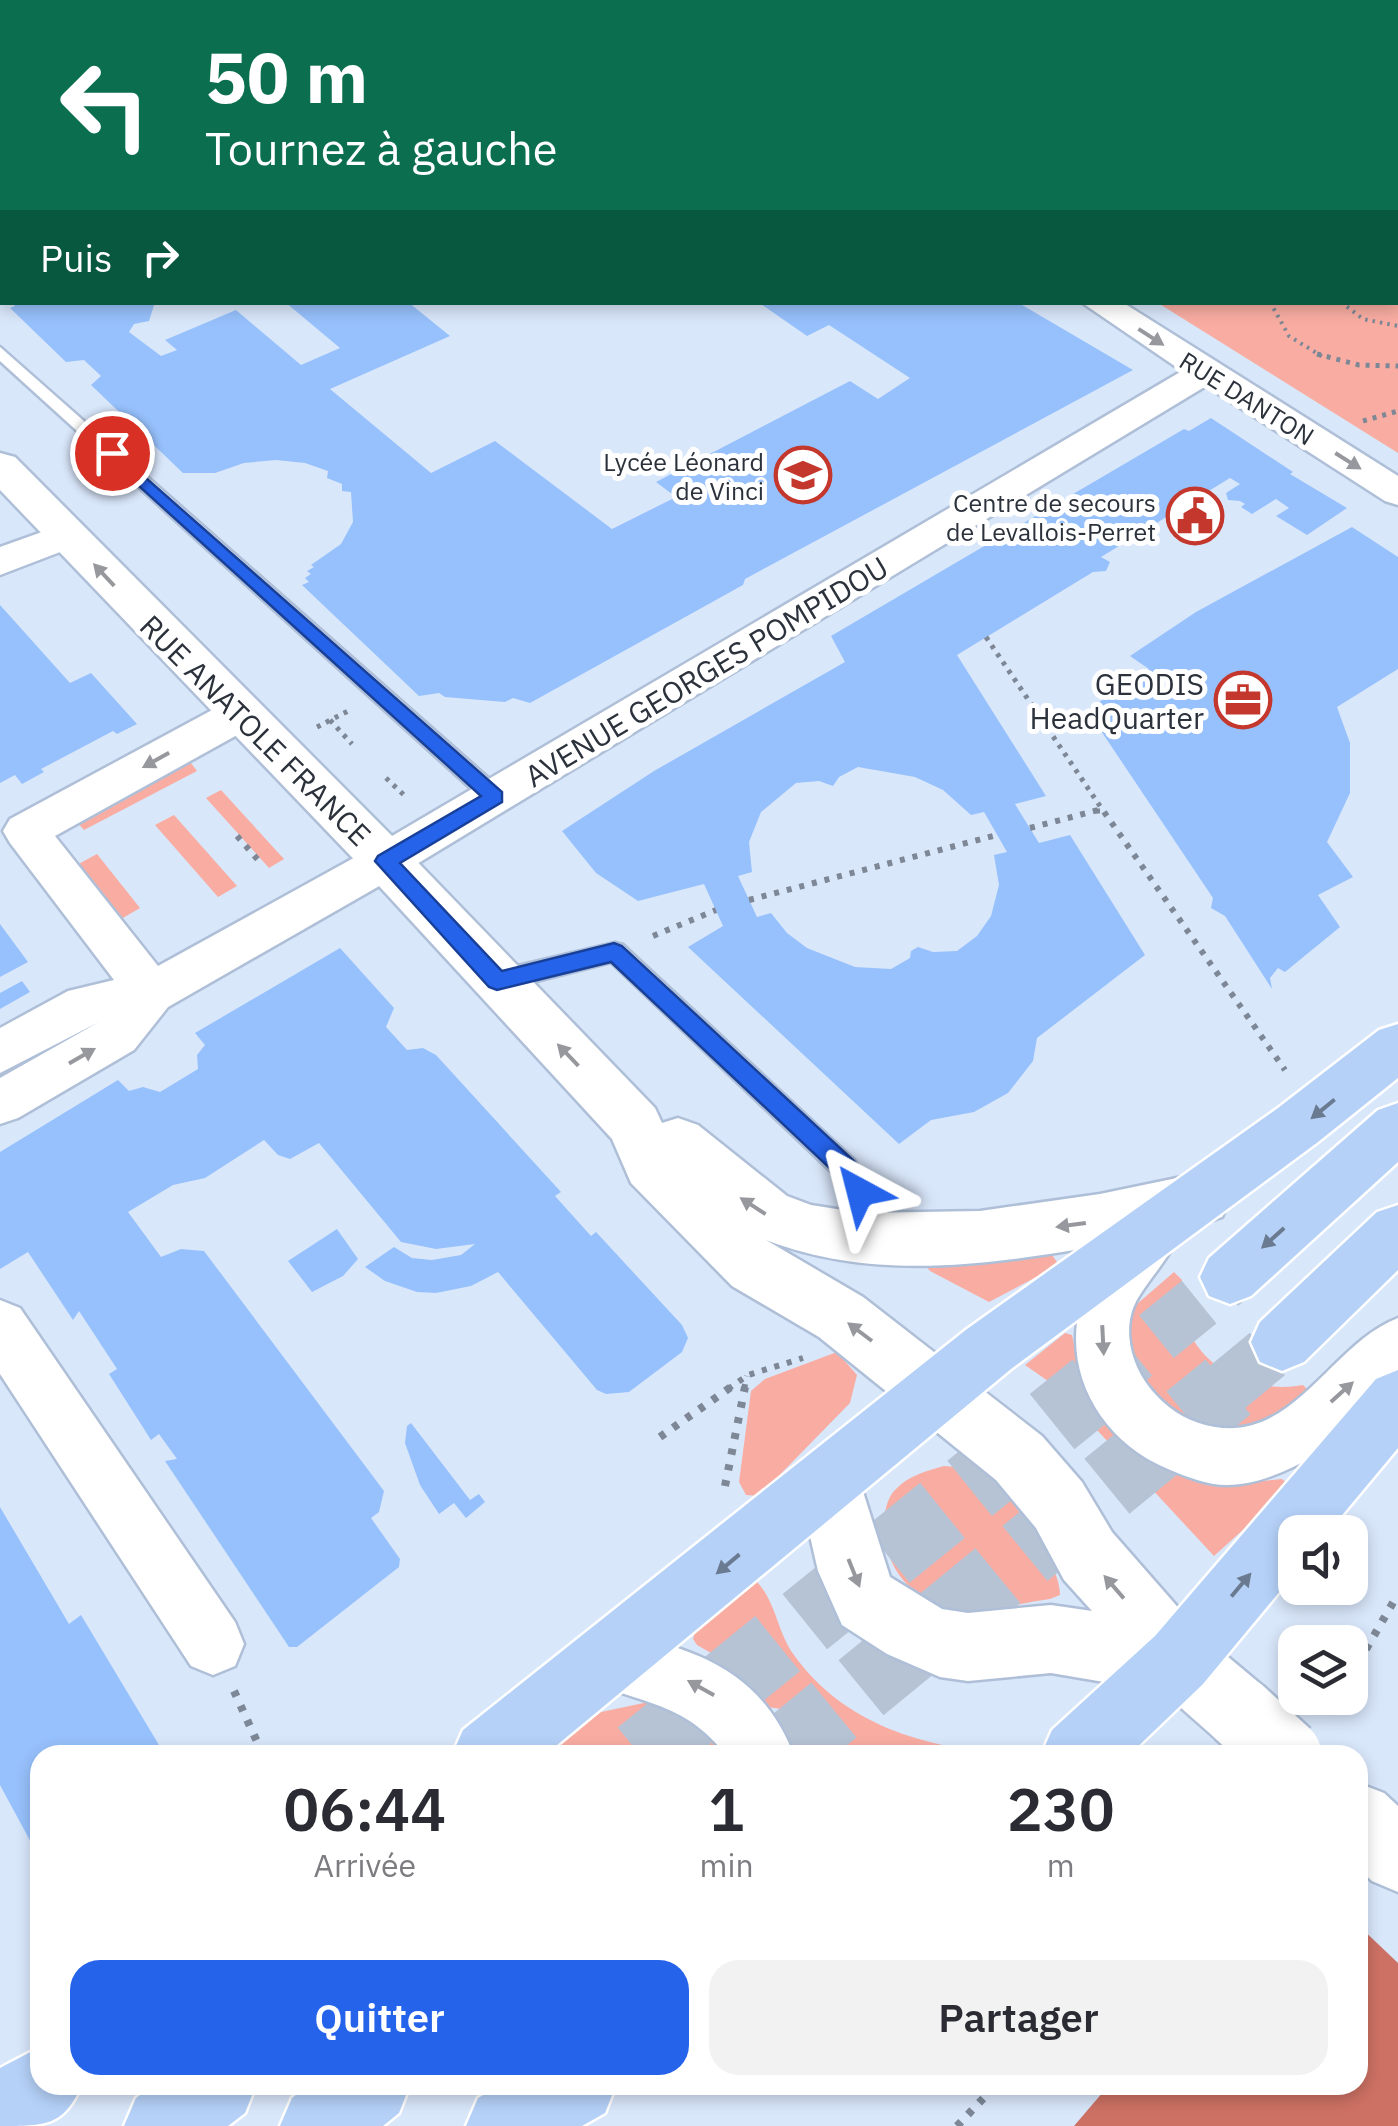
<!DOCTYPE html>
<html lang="fr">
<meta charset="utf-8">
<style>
body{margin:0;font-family:"IBM Plex Sans",sans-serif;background:#f2f2f3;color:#2b2b33;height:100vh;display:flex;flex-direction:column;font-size:38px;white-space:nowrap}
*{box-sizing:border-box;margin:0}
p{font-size:32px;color:#7c7c81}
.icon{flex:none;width:55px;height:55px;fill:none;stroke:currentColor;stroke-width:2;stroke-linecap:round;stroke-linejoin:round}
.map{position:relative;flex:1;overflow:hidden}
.details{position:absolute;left:30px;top:1745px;width:1338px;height:350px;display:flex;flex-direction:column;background:#fff;border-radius:30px;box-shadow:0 5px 15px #0003}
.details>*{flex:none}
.guide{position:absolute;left:0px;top:0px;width:1400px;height:305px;box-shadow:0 5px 15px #0003;background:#0b6e4f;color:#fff;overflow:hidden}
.buttons{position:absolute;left:1278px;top:1515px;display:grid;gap:20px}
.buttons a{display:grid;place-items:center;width:90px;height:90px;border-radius:20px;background:#fff;box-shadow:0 5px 15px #0003;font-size:50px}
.pin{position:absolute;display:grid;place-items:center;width:85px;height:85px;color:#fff;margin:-42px;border:5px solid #fff;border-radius:50%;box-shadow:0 2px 10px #0007}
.me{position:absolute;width:110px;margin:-55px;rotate:322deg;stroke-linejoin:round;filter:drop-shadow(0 0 8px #0008)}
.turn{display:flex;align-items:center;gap:35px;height:210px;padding:0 40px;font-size:45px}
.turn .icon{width:130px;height:130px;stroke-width:2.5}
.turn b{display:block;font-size:70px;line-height:85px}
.then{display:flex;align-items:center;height:95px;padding:0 40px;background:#0003;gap:20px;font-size:38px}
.eta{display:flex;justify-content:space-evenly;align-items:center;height:170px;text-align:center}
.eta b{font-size:60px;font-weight:600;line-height:70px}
.action{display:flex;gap:20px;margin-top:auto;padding:20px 40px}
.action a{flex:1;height:115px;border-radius:30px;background:#2563eb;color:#fff;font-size:40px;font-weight:600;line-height:115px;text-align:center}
.action a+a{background:#f2f2f3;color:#2b2b33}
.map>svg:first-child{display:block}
</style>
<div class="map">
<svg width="1398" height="2126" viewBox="0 0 1398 2126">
<rect width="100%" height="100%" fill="#d9e7fb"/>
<path fill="#f9ada2" d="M1398,199V453L1158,303L1398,302Z
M188,759L197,771L84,830L74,819Z
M221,790L284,859L269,868L206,798Z
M174,815L237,886L218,897L155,825Z
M97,854L140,908L116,922L73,867Z
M1050,1252L1059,1265L989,1302L930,1271L924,1264Z
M1174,1272L1182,1280C1172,1351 1238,1397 1303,1385L1309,1391L1261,1429L1231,1434L1172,1416L1127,1362L1130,1310Z
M1065,1333L1072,1335L1082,1381L1101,1415L1115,1431L1235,1484L1282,1479L1287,1483L1285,1492L1214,1556L1058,1388L1025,1365Z
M837,1352L857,1375L850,1403L759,1496L746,1495L739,1482L751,1391L765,1379Z
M944,1466C999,1468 1022,1507 1044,1551C1051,1564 1060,1579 1060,1595L1050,1599C1018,1603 973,1618 942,1606C905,1592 885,1565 884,1525C884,1513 887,1497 896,1489C909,1475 927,1471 944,1466Z
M755,1580C776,1600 777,1632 794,1655C844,1725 924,1747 1004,1754L827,1755C818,1712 808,1713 767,1707L737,1668L697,1645L693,1639L695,1632Z
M658,1700L681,1704L734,1755H553L550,1750L601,1712Z"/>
<path fill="#cd7164" d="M1398,1766V2126H1074L1109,2085H1358V1804Z"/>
<path fill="#d9e7fb" d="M1398,1761V1963L1358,1925V1797Z"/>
<path fill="#97c1fc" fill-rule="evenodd" d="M12,302H155L149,321L134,324L129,332L161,356L177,350L165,340L236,310L301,365L340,348L285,302H408L450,336L330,389L431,473L495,441L612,529L676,497L656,482L850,381L878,399L910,378L829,325L807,336L758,302H1017L1133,370L745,579L743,585L530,703L513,698L505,702L445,697L439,693L419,696L302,585L309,582L305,578L311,574L307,571L314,567L311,565L341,544L353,522L351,492L342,491V484L327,478L328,471L305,463L276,460L244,463L215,473H183L91,385L101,376L84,360L66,362L10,308L15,306Z
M1211,418L1293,472L1290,474L1347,508L1307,535L1276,516L1289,508L1276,499L1252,514L1241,507L1245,504L1240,501L1228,500L1226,493L1240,484L1230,478L1101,557L1110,562L1106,571L1093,572L957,655L1046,796L1015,804L1039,843L1070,835L1145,955L1037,1038L1033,1061L1008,1093L974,1112L931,1120L899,1144L688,947L723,926L704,884L638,901L596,873L562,831L654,771L845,662L831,636L1184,429L1189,431ZM858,767L915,777L943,790L971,815L984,812L1007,852L994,855L999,885L991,916L977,936L957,951L933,952L918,947L911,951L910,958L891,969L855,967L807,948L787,933L771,913L757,917L738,876L752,872L749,842L761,812L796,783L819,781L833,786L839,777Z
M1352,527L1398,557V669L1337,707L1350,743V793L1327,842L1353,877L1318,895L1340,927L1285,972L1278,968L1270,978L1272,989L1225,916L1211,908L1213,898L1087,710L1122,687L1115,681L1127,673L1134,679L1149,669L1130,656L1196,612Z
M0,605L70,683L91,673L137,724L117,734L113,731L41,769L44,772L22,784L15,775L0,783Z
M0,924L28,962L0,977Z
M340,948L394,1008L386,1027L407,1050L423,1048L436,1055L561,1192L555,1196L591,1236L596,1232L682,1325L688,1338L682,1352L629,1392L606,1394L597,1390L498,1272L471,1286L436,1293L417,1292L385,1281L365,1267L394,1247L412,1258L432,1260L461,1255L475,1244L436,1249L401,1242L319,1143L290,1159L278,1155L264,1140L205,1178L173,1185L128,1212L161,1257L181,1249L204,1251L384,1491L379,1512L371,1518L400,1559L399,1567L297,1647H289L165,1461L177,1459L159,1434L151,1440L109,1374L117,1369L79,1311L73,1320L28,1252L0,1269V1152L118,1080L129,1091L143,1087L160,1092L198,1069L197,1055L205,1045L195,1033Z
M22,981L30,992L0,1009V993Z
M337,1229L358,1259L343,1276L312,1292L288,1261Z
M411,1423L470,1500L479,1494L485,1502L466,1518L454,1503L439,1514L420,1485L405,1443L407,1426Z
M0,1507L69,1624L81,1615L162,1750L155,1755H40V1844L34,1848L0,1785Z"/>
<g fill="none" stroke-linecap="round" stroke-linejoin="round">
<path stroke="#b6c3d5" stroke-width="55" stroke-dasharray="55 28" stroke-linecap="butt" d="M1092,1389L1230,1277
M1225,1389L1282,1342"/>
<path stroke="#b6c3d5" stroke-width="71" stroke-dasharray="71 35" stroke-linecap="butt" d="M640,1755L1095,1387
M779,1755L1228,1387"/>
<g stroke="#aebfd7" stroke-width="5">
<path id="lane" d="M0,347L503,791L506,797L503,803H487L0,361Z
M615,943L623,945L854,1160L899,1231L903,1239L899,1247L890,1251L881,1247L836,1176L611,962L497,991L488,988L485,981L488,974L497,971Z"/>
</g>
<g stroke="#aebfd7" stroke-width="5">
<path id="street" d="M114,0H145L147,2H116Z
M598,0H628L630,2H600Z
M1033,0H1064L1066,2H1035Z
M2,196V216L0,217V197Z
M1081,302H1122L1398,476V505L1385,501L1206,386L402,873L168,1007L134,1050L18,1118L0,1124V1078L99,1022L0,1073V1028L68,991L114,980L10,843L3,831L10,819L227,702L242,698L257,702L263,713L257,724L55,836L158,966L370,849L1182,371Z
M67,523L81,526L86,535L81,544L0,575V547Z
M1149,1217L1168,1224L1176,1241C1166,1262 1150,1278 1138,1298C1119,1330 1133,1371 1156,1395C1173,1413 1191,1423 1215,1427C1295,1440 1332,1343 1398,1318V1379C1365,1410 1335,1448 1293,1467C1272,1477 1250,1485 1227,1485C1207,1485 1187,1477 1168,1469C1085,1434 1048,1341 1100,1262C1113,1242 1126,1226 1149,1217Z
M0,1300L20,1308L235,1622L244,1644L235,1666L213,1675L191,1666L0,1374Z
M614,1629C698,1652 759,1668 794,1755H726C686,1704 647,1705 592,1682L583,1660L592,1638Z"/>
</g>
<g stroke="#aebfd7" stroke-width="5">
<path id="secondary" d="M0,453L15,457L404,848L655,1108L662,1123L678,1118L698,1125L787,1196L811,1205L862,1213L980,1211L1100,1194L1201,1173L1222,1181L1230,1199L1222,1217C1178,1233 1131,1240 1086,1248C979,1266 870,1280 766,1240L863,1297L1042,1436L1082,1482L1112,1532L1203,1636L1264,1687L1274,1712L1264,1737L1239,1747L1214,1737L1163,1692L1051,1673L968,1681L940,1677L887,1654L842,1625L818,1571L797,1479L806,1457L829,1447L852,1457L890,1577L942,1609L968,1613L1051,1605L1092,1611L1064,1580L1036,1528L996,1480L819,1337L732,1286L631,1183L612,1139L368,874L0,490Z
M1358,1783L1384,1793L1398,1806V1892L1372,1881L1358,1868Z"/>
</g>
<g stroke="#fff" stroke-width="5">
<path id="primary" d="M1398,1024V1078L1318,1142L1011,1369L545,1755H452L463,1730L967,1329L1278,1108L1379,1030Z
M1398,1103V1162L1251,1296L1230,1304L1209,1296L1200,1277L1209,1258L1378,1110Z
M1398,1205V1270L1304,1362L1282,1371L1260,1362L1251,1342L1260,1322L1377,1212Z
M1398,1370V1448L1328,1532H1295V1573L1203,1684L1129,1755H1041L1052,1730L1155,1636L1376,1379Z
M40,2047V2085H82C63,2126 47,2126 0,2126V2068Z
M153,2085H256L245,2113L228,2126H124L136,2098Z
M308,2085H410L399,2113L383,2126H280L292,2098Z
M500,2085H616L605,2113L582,2126H466L478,2098Z"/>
</g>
<path stroke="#7d8796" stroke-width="4" stroke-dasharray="2.5 5" stroke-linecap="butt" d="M1270,302L1289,336L1323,357
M1341,302L1363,319L1398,326"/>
<path stroke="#7d8796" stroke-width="5" stroke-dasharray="4 6" stroke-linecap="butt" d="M1317,354L1359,365L1398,366
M1363,421L1398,411
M986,637L1102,809
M330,720L352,744
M317,727L350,710
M386,778L406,797
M1096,811H1103"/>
<path stroke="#7d8796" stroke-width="6" stroke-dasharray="5 8" stroke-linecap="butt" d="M1030,828L1102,809L1285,1070
M237,836L258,860
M749,900L997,835
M653,936L716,910
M728,1389L748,1375L803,1358
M744,1389L747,1376"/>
<path stroke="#7d8796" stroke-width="8" stroke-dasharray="6 10" stroke-linecap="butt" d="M660,1437L731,1387
M725,1486L745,1387
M1350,1677L1398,1594
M234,1691L263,1755
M1327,1713L1338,1698
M957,2126L996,2085"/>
<use href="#lane" fill="#fff" fill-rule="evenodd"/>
<use href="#street" fill="#fff" fill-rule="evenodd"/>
<use href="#secondary" fill="#fff" fill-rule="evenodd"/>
<use href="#primary" fill="#b5d1f8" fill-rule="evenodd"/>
<g stroke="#aebfd7" stroke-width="76" stroke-linecap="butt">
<path id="secondary-bridge" d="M1239,1712L1286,1755"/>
</g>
<use href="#secondary-bridge" stroke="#fff" stroke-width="71"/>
</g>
<defs><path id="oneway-solid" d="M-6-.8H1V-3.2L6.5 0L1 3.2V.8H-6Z" transform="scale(2.5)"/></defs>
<g fill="#96989e">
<use href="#oneway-solid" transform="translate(1151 337) rotate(33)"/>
<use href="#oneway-solid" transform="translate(1348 461) rotate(32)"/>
<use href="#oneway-solid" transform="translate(104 575) rotate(-133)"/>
<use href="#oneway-solid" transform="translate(156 760) rotate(151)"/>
<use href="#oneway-solid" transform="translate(568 1055) rotate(-134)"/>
<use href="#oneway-solid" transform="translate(82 1056) rotate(-30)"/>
<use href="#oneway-solid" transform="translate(753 1206) rotate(-147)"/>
<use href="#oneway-solid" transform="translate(1071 1225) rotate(172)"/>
<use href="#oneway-solid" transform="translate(860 1332) rotate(-143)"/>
<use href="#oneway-solid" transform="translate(1103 1340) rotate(87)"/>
<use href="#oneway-solid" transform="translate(1342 1392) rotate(-42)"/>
<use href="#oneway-solid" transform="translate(854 1573) rotate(68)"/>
<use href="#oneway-solid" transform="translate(1114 1587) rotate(-131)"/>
<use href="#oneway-solid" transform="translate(701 1688) rotate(-151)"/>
</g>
<g fill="#6a7a91">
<use href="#oneway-solid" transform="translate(1323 1109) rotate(141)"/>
<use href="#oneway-solid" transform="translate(1273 1238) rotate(138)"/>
<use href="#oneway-solid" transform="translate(728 1564) rotate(140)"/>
<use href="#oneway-solid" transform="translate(1241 1585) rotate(-50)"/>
</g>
<path fill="#2563eb" stroke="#184099" stroke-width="2.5" d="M112,448L502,792V802L400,863L502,971L614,943L622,946L854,1161L872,1192L868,1199C850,1206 845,1189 837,1175L611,962L497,990L489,987L375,861L378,856L481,796L107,457L104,453Z"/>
<defs>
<g id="school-ring" transform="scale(2.875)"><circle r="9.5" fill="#fff" stroke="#c4372d" stroke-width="1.5"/><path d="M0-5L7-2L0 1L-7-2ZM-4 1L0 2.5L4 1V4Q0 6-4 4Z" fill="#c4372d"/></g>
<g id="civic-ring" transform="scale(2.875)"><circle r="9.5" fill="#fff" stroke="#c4372d" stroke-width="1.5"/><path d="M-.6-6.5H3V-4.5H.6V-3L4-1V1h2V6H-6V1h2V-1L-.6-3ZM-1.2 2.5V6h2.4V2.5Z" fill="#c4372d"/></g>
<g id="office-ring" transform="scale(2.875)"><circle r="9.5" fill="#fff" stroke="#c4372d" stroke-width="1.5"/><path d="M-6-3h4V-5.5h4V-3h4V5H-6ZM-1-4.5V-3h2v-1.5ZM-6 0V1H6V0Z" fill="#c4372d"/></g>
</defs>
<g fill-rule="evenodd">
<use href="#school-ring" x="803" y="475"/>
<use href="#civic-ring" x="1195" y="516"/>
<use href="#office-ring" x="1243" y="700"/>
</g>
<g text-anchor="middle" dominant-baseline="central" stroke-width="10" stroke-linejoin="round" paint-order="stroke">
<g font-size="25" fill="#2c323c" stroke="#fff">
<text transform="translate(1247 398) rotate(32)">RUE DANTON</text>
</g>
<g font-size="25" fill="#2c323c" stroke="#fff" text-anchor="end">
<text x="764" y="461">Lycée Léonard<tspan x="764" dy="29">de Vinci</tspan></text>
<text x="1156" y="502">Centre de secours<tspan x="1156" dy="29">de Levallois-Perret</tspan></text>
</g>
<g font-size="30" fill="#2c323c" stroke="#fff">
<text transform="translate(706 671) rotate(-31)">AVENUE GEORGES POMPIDOU</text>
<text transform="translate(256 730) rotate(45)">RUE ANATOLE FRANCE</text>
</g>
<g font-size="30" fill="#2c323c" stroke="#fff" text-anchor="end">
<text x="1204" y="683">GEODIS<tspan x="1204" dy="34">HeadQuarter</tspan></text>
</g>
</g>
</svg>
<div class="buttons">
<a><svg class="icon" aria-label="sound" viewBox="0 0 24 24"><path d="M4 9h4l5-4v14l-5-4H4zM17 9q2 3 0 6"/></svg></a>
<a><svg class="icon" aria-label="layers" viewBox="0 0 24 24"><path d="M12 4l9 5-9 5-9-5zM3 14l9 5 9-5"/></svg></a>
</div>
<div class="pin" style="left:112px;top:453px;background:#d93025"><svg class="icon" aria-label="arrive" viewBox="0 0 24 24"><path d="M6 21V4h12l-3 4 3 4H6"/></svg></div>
<svg class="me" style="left:860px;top:1192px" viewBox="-20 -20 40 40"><path d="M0-17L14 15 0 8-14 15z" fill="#2563eb" stroke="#fff" stroke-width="4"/></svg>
<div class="guide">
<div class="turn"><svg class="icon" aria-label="left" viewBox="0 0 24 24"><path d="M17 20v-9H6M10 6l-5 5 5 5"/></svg><div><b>50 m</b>Tournez à gauche</div></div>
<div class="then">Puis<svg class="icon" aria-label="right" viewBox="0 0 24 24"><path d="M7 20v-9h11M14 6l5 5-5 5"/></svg></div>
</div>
<section class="details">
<div class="eta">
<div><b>06:44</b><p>Arrivée</p></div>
<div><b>1</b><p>min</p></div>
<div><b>230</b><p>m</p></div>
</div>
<div class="action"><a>Quitter</a><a>Partager</a></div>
</section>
</div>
